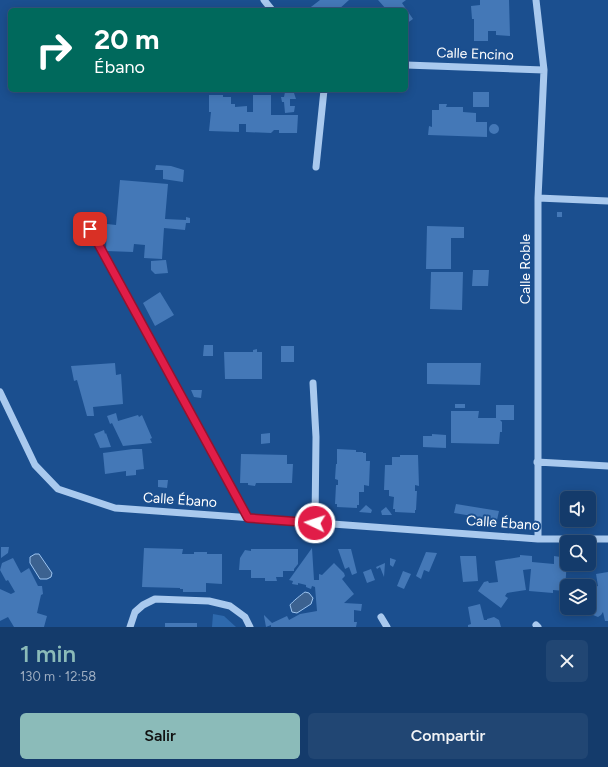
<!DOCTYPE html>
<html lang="es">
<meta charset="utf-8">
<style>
body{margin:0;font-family:Figtree,sans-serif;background:#214673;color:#f1f3f6;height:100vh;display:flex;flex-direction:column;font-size:15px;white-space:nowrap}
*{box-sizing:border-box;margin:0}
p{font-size:13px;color:#9dadc1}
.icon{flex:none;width:22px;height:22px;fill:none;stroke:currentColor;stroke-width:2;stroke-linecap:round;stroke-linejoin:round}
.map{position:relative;height:627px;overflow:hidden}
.drawer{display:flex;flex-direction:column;background:#143b6b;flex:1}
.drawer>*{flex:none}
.top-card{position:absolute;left:8px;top:8px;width:400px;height:84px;border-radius:6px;box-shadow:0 2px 10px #0003,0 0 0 1px #33557e;background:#00695c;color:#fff;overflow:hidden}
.tools{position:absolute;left:560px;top:491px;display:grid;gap:8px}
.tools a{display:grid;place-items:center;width:36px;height:36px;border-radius:6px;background:#143b6b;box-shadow:0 2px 10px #0003,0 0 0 1px #33557e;font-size:20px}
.pin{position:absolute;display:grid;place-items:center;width:34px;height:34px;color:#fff;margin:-17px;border-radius:8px;box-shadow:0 2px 6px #0006}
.me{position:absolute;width:44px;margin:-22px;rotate:274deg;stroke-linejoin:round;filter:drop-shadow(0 0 3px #0008)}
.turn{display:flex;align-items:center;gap:14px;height:84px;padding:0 20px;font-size:18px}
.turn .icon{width:52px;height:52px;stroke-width:2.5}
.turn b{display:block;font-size:28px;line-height:34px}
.round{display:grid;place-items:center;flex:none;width:42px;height:42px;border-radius:6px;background:#214673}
.headline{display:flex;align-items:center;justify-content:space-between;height:68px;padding:0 20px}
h1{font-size:24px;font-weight:600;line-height:30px;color:#8bbbb9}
.action{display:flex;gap:8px;margin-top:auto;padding:8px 20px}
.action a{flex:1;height:46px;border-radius:6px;background:#8bbbb9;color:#111;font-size:16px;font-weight:600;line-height:46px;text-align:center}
.action a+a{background:#214673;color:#f1f3f6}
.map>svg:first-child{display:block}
</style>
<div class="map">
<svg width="608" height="627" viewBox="0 0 608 627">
<rect width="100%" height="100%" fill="#1b4f8f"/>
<path fill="#2e69ad" d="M213,614L224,616L236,627H212Z"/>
<path fill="#3c6290" stroke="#9cc4f0" d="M35,554H39L52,573L51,577L47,579H40L30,563V557Z
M305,592L309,593L313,598L311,604L297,613L292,612L290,605C292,602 302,594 305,592Z"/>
<path fill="#4478b7" d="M320,0H349L338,10H307Z
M378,0H406L402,3L413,19L406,24V10H387Z
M480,0H509L510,36L496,35V31H488V41H474V19H472L471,6L480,5Z
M285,92L294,93L296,99H290V106H295L294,112L285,113L284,102H282L281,97H284Z
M473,92H489V107H473Z
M209,95H223V97H231V104H235V107L247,106V112H253V95H271V115H298L297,133H279V130H274L271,133L246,132V124H239V132L209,131L211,112H209Z
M439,104H447L446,107H463V112L476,113V122H487V137L428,135L429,126L432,127V110H439Z
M489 129a5 5 0 1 1 10 0a5 5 0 1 1-10 0Z
M156,165L171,166L184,170L183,182L163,179V170H155Z
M120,180L168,184L165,219L186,220V217L190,218V223H186L185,230L164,228L162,259L144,258L145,245L134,244L133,252L106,251L107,224L116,225Z
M557,212H562V217H557Z
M427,226L464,227V238H451V269H426Z
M165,260H166L168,273L155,274L151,270V261Z
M473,270H489L488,286H472Z
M431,272H463L462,310L430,309Z
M160,292L174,315L155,326L143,303Z
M204,345H213V356H203Z
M281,346H294V362H281Z
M257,349V352H262V379H225L224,352H253V350Z
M115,363L116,375L121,374L123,404L93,407L94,416H87L77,380L74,381L71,366Z
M427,363H481L480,385L427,384Z
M191,390H202L201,398L194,397Z
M455,404H465V408H455Z
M496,405H514V420H500L502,422V432H500L499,444L451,443V411H479L478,418H496Z
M116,413L118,421L138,415L139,417L142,415L152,438L150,439L152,443L123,446L112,423L110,424L107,416Z
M104,430L105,434L106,433L111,447L100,448L94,434Z
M270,433V443L261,444V434Z
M432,434L446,435V448L423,447V436H432Z
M133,449H142L144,469L136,470V475L126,476V471L105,474L103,453Z
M337,449L356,450V452H363V453H366V461H370L369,486L364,485V492H359V505H357V508L337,507V504H335L336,485H338V480L335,479L336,464H337Z
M241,454L287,455V464H293L292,483H256L255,486L248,485V483H240Z
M400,455H418L419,486L415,485V491H417L416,510H415V513L395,512V509H393L394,497L389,496V490H384L385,465H392V457H400Z
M158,480H168L167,488L158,487Z
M456,504L499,511L497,520L454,513Z
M366,505L372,510L371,513L359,512Z
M386,507L390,512L392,515H382L381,511Z
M1,547H9L8,553L1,558Z
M144,548L183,549L182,554H194V552H207V554H222V584L206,583V592H183V589H180V588L142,587Z
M312,548L314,580H319V574L322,575L334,563L344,573L345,576L342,579L354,594L344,603L362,604L361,611L354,610V622H357L356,627H271V625L266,627L264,616V615L272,623L287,616L289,620L300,614L317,611L315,587L312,586L311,589L306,587V585L298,583V585L292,584L293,581L289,580Z
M251,549H298V564L294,569V571H283V577H276L277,581H265V578H251V570H239L240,558L245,550L251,551Z
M338,549H351L357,573L352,575L349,567L345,569Z
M426,552L437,553L429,572L424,570L421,579L416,576Z
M520,555L532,556V562L554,564V556L567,558L565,591L553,590V593L529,591L531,569L523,570L526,590L507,593L505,596L508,598L501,608L478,591L484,582L488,581L489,583L498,582L495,561L520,557Z
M460,556H476L478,581L463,582Z
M13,558L21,573L29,568L38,586H42L43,594L41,595L37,613L47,616L44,627H14L8,617L0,621V589L11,594L15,592L8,580L6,581L0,570L2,563Z
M390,558L396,560L393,567L390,565Z
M385,563L384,577L380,567L377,569L376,567Z
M371,569L375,580L367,583L363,572Z
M403,571L411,574L404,589L397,586Z
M608,572V621H605L603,612L601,615L598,617L593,615V611L597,605L589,606V586L585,585L593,583L594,587L598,586L596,574Z
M480,604L484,620H487V619L494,617L499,620L501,627H468V625L471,624L468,607Z
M165,623H197V627H165Z"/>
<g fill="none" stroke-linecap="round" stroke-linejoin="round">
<path stroke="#a9c9ee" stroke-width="7" d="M264,0L272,10
M536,0L544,70L538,198V539
M406,65L544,70
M316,167L324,90
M538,198L608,201
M90,229L248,518
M313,383L316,437L315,523
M0,392L35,465L58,489L115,508L538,539H608
M537,462L608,466
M381,617L387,627
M536,625L538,627
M130,627L135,612L143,605L155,599L209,601L230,606L245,617L250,627"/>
</g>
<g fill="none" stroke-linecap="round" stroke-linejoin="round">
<g stroke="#92132f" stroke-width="10">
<path id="route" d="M90,229L248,518L315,523"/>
</g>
<use href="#route" stroke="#e11d48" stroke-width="7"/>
</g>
<g text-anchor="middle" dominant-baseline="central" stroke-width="4" stroke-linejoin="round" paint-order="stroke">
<g font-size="14" fill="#fff" stroke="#1b4f8f">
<text transform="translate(475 54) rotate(2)">Calle Encino</text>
<text transform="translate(525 269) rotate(-90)">Calle Roble</text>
<text transform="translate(180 500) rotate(4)">Calle Ébano</text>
<text transform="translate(503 523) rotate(4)">Calle Ébano</text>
</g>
</g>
</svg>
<div class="tools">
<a><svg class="icon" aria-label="sound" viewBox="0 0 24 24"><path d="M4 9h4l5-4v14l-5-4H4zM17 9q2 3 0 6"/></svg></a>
<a><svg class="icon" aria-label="search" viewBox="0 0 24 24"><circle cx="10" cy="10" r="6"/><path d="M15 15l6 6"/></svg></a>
<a><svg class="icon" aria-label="layers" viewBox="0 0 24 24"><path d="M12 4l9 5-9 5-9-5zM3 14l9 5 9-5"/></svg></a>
</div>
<div class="pin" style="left:90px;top:229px;background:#d93025"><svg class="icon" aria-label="arrive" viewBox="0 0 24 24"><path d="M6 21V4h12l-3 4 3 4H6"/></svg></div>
<svg class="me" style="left:315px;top:523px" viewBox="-20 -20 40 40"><circle r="17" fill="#e11d48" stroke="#fff" stroke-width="3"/><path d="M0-11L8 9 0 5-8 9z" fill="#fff"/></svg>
<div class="top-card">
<div class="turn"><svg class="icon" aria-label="right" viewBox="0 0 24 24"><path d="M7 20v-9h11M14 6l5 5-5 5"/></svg><div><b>20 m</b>Ébano</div></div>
</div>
</div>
<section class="drawer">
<div class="headline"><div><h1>1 min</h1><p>130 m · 12:58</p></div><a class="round"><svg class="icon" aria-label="close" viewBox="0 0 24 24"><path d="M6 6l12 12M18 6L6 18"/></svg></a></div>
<div class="action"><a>Salir</a><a>Compartir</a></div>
</section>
